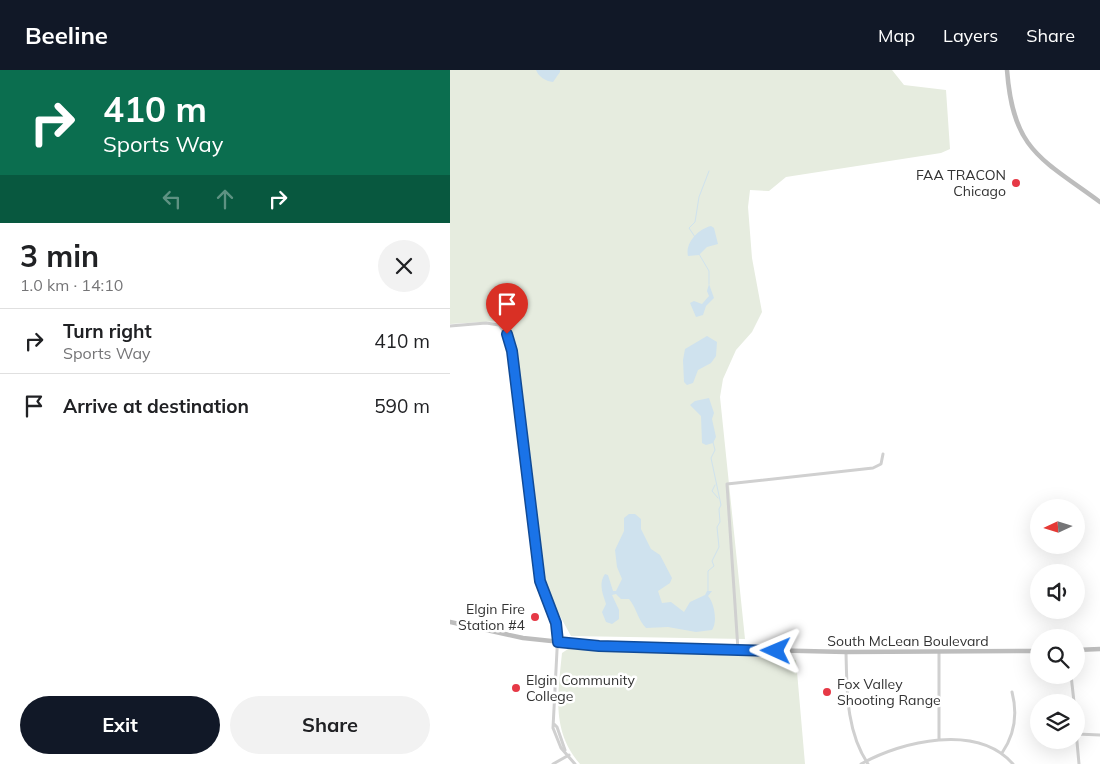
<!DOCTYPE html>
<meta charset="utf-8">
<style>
body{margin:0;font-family:Mulish,sans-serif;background:#f2f2f2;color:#202124;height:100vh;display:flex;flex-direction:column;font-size:19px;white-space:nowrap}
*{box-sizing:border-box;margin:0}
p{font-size:16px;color:#757577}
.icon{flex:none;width:28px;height:28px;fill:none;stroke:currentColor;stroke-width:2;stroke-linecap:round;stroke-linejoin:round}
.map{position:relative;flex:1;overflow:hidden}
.drawer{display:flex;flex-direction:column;background:#fff;width:450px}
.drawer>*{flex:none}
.hud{background:#0b6e4f;color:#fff;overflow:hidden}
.needle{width:32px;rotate:266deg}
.fabs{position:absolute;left:580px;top:429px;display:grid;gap:10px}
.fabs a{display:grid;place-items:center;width:55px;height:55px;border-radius:50%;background:#fff;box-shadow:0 5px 20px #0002;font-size:25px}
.pin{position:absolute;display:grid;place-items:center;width:42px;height:42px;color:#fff;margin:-51px -21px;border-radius:50% 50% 50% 0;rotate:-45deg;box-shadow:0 0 5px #0007}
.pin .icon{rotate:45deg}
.me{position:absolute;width:55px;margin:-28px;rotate:271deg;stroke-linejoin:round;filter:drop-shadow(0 0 4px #0008)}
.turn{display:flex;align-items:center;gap:18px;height:105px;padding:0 20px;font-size:22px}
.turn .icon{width:65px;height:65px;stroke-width:2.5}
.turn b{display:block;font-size:35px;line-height:42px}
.lanes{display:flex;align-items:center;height:48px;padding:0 20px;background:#0003;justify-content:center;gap:25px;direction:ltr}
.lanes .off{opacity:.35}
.round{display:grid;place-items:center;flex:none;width:52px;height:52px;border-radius:26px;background:#f2f2f2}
.summary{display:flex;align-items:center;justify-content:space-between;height:85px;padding:0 20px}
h1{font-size:30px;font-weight:700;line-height:38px}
.cta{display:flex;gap:10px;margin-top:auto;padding:10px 20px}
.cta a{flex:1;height:58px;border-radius:30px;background:#111827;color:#fff;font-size:20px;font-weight:700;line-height:58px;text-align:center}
.cta a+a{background:#f2f2f2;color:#202124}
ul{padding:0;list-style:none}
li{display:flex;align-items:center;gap:15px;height:65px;padding:0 20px;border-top:1px solid #e0e0e0}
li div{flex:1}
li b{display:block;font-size:19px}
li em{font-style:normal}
header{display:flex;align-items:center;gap:30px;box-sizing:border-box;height:70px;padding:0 25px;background:#111827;color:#fff}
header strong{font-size:24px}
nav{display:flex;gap:28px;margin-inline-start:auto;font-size:18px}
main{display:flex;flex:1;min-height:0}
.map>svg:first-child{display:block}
</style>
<header>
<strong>Beeline</strong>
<nav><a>Map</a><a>Layers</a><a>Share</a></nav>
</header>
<main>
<section class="drawer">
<div class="hud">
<div class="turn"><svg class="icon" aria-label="right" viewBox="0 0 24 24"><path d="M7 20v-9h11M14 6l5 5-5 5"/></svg><div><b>410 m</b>Sports Way</div></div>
<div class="lanes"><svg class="icon off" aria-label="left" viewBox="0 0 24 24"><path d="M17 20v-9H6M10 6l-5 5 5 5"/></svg><svg class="icon off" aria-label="ahead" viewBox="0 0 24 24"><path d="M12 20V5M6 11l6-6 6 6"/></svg><svg class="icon" aria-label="right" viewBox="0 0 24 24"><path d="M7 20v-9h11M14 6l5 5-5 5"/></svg></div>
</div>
<div class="summary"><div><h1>3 min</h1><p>1.0 km · 14:10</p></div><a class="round"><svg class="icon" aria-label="close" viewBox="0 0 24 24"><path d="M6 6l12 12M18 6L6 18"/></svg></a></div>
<ul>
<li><svg class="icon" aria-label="right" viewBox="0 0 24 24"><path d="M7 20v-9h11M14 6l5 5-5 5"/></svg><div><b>Turn right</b><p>Sports Way</p></div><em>410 m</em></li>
<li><svg class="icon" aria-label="arrive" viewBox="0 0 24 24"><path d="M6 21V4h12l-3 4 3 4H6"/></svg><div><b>Arrive at destination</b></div><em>590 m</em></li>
</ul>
<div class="cta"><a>Exit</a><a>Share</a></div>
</section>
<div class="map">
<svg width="650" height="694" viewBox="0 0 650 694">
<rect width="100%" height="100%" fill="#fff"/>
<path fill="#e6ecdf" d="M0,0H442L454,15L496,20L500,79L491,83L336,107L319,121L300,120L298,137L302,188L312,242L302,262L286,280L273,309L270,327L295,569L121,566L94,517L63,266L49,251L0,254Z
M118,579L321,587L346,590L355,694H130C101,661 108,624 112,583Z"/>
<path fill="#cfe2ee" d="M86,0H110V2L103,12C95,11 89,7 86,0Z
M261,156L264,158L268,174L257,177L249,185L238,186C235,173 248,159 261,156Z
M259,214L264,228L256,236L253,245L246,247L240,233L244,231L252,234L259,226L257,221Z
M257,266L267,272L266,286L261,293L248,300L243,313L237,315L234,312L233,290L235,279Z
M259,328L264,343L262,349L266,367L263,373L256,375L252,373L251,346L240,335L245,331Z
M179,444H185L191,449V459L201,479L210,485L222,508L220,513L208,521L212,533L221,532L234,542L240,532L255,525L257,521H262L258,526C264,532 268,552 262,560L246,562L218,557L196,558C188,550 186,537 179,529H171L166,524L162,525L169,540V549L162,554L156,552L152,542L156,534C153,524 148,514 155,504L158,505L163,521H166L172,509L167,497L165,480L174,461V448Z"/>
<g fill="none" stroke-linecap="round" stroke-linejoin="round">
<path stroke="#cfe2ee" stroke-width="1" d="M245,167L239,158L245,152L249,127L259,101
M249,184L259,201V214
M265,415L262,421L268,428
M258,521V501L264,496L262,491L269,477L267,457L270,452L269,439L271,435L261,388L265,380L263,372"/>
<path stroke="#d0d0d0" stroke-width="3" d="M0,256L36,253L49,255L61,272L90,511L108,561L103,658L111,678L125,694
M288,580L277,414L423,398L431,394L433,384
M396,582C397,621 396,661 418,694
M489,582V670
M621,605L624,632
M104,654L107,657L115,680
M626,661L629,694
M627,664L650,665
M552,683C565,664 568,645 562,622
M103,694L119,685
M411,694C452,671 527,653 563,694"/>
<path stroke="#bdbdbd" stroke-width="4.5" d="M557,0C563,80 590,88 650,132
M0,552L73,568L149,576L396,582L589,581
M626,580L650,579"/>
</g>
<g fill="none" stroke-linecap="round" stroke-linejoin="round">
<g stroke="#114b97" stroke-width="12">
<path id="route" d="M57,264L62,281L90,511L106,553L108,572L149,576L326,581"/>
</g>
<use href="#route" stroke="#1a73e8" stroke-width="9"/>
</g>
<g fill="#e63946" stroke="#fff" stroke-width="2">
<circle cx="566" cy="113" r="5"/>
<circle cx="85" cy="547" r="5"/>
<circle cx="66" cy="618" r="5"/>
<circle cx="377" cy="622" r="5"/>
</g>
<g text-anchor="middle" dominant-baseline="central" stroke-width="5" stroke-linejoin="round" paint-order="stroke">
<g font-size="14" fill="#333" stroke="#fff" text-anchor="end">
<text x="556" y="105">FAA TRACON<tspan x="556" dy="16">Chicago</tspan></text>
<text x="75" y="539">Elgin Fire<tspan x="75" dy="16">Station #4</tspan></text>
<text x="76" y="610" text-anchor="start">Elgin Community<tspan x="76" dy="16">College</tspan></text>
<text x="387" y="614" text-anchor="start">Fox Valley<tspan x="387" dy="16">Shooting Range</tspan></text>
</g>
<g font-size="14" fill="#333" stroke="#fff">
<text x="458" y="571">South McLean Boulevard</text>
</g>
</g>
</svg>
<div class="fabs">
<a><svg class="needle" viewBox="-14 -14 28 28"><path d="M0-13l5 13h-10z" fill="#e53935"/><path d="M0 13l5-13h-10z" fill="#757577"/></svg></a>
<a><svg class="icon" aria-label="sound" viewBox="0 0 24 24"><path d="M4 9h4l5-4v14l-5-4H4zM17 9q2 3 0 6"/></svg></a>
<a><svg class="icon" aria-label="search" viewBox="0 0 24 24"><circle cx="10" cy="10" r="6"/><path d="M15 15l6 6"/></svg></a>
<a><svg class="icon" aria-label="layers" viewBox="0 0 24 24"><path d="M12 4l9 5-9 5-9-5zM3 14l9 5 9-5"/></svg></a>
</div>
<div class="pin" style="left:57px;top:264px;background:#d93025"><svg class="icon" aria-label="arrive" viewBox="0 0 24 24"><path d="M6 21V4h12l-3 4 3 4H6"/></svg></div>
<svg class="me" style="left:326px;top:581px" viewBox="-20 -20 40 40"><path d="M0-17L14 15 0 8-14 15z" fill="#1a73e8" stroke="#fff" stroke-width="4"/></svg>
</div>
</main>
